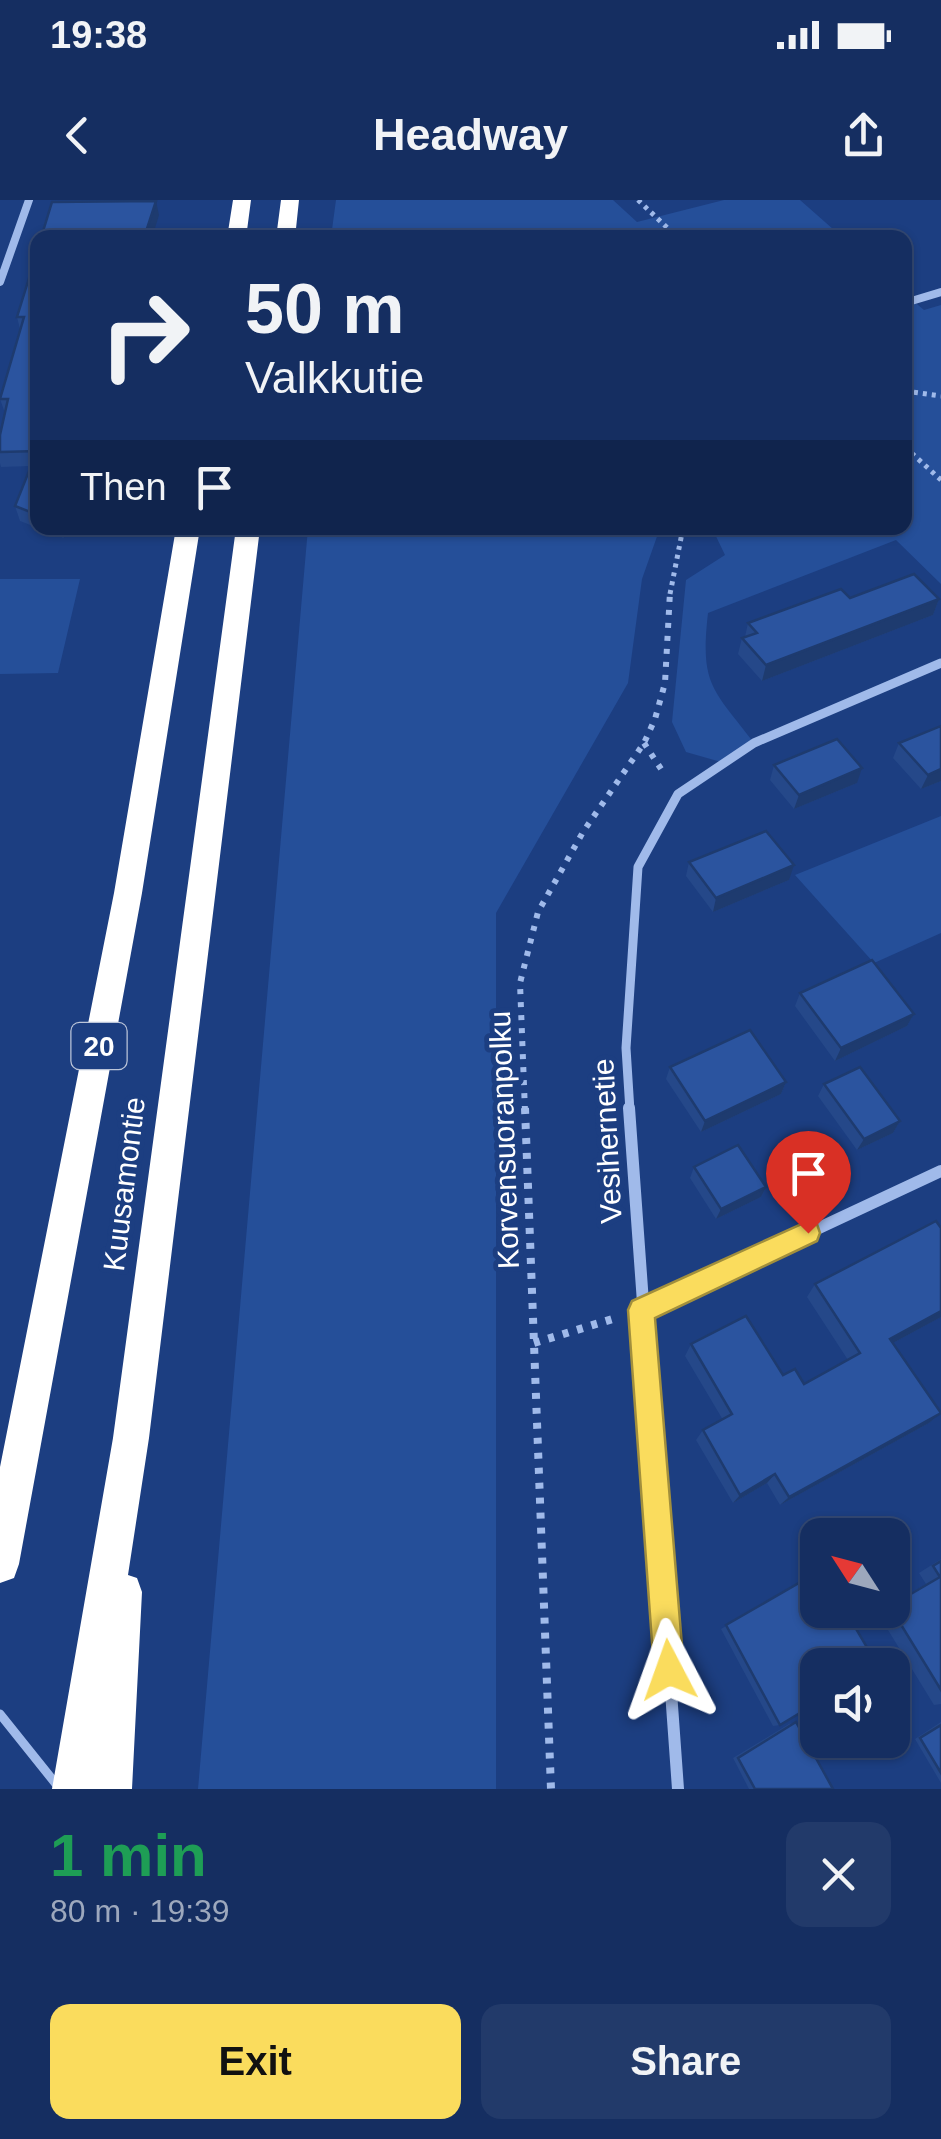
<!DOCTYPE html>
<meta charset="utf-8">
<style>
body{margin:0;font-family:Helvetica,sans-serif;background:#223a6a;color:#f1f3f6;height:100vh;display:flex;flex-direction:column;font-size:38px;white-space:nowrap}
*{box-sizing:border-box;margin:0}
p{font-size:32px;color:#9da8bd}
.icon{flex:none;width:55px;height:55px;fill:none;stroke:currentColor;stroke-width:2;stroke-linecap:round;stroke-linejoin:round}
.map{position:relative;height:1589px;overflow:hidden}
.sheet{display:flex;flex-direction:column;background:#152e61;flex:1}
.sheet>*{flex:none}
.guide{position:absolute;left:30px;top:30px;width:882px;height:305px;border-radius:20px;box-shadow:0 2px 8px #0004,0 0 0 2px #344a76;background:#152e61;color:#f1f3f6;overflow:hidden}
.needle{width:65px;rotate:306deg}
.controls{position:absolute;left:800px;top:1318px;display:grid;gap:20px}
.controls a{display:grid;place-items:center;width:110px;height:110px;border-radius:20px;background:#152e61;box-shadow:0 2px 8px #0004,0 0 0 2px #344a76;font-size:50px}
.pin{position:absolute;display:grid;place-items:center;width:85px;height:85px;color:#fff;margin:-102px -42px;border-radius:50% 50% 50% 0;rotate:-45deg;box-shadow:0 0 10px #0007}
.pin .icon{rotate:45deg}
.me{position:absolute;width:110px;margin:-55px;rotate:356deg;stroke-linejoin:round;filter:drop-shadow(0 0 8px #0008)}
.turn{display:flex;align-items:center;gap:35px;height:210px;padding:0 50px;font-size:45px}
.turn .icon{width:130px;height:130px;stroke-width:2.5}
.turn b{display:block;font-size:70px;line-height:85px}
.then{display:flex;align-items:center;height:95px;padding:0 50px;background:#0003;gap:20px;font-size:38px}
.round{display:grid;place-items:center;flex:none;width:105px;height:105px;border-radius:20px;background:#223a6a}
.summary{display:flex;align-items:center;justify-content:space-between;height:170px;padding:0 50px}
h1{font-size:60px;font-weight:700;line-height:75px;color:#1e9e55}
.button{display:flex;gap:20px;margin-top:auto;padding:20px 50px}
.button a{flex:1;height:115px;border-radius:20px;background:#fadc5d;color:#111;font-size:40px;font-weight:700;line-height:115px;text-align:center}
.button a+a{background:#223a6a;color:#f1f3f6}
.status{display:flex;justify-content:space-between;align-items:center;height:70px;padding:0 50px;background:#152e61;direction:ltr}
.status svg{height:28px;fill:currentColor}
header{display:flex;justify-content:space-between;align-items:center;height:130px;padding:0 50px;background:#152e61;font-size:45px;font-weight:700}
.map>svg:first-child{display:block}
</style>
<div class="status"><b>19:38</b><svg viewBox="0 0 49 12"><path d="M0 12V9h3v3zM5 12V6h3v6zM10 12V3h3v9zM15 12V0h3v12zM26 1h20v11H26zM47 4h2v5h-2z"/></svg></div>
<header><svg class="icon" aria-label="back" viewBox="0 0 24 24"><path d="M15 5l-7 7 7 7"/></svg>Headway<svg class="icon" aria-label="share" viewBox="0 0 24 24"><path d="M12 15V3M7 8l5-5 5 5M5 13v7h14v-7"/></svg></header>
<div class="map">
<svg width="941" height="1589" viewBox="0 0 941 1589">
<rect width="100%" height="100%" fill="#1c3e81"/>
<path fill="#254f99" d="M336,0H613L637,22L724,0H800L842,37H331Z
M905,94L924,110L941,105V384L896,340L708,413C700,485 712,488 754,543L721,562L686,552L672,522L686,380L725,355L712,328H905Z
M308,328H660L642,379L628,483L496,713V1589H198Z
M0,379H80L58,473L0,474Z
M941,616V733L874,763L795,675Z"/>
<g fill="none" stroke-linecap="round" stroke-linejoin="round">
<path stroke="#a0baea" stroke-width="5" stroke-dasharray="4 5" stroke-linecap="butt" d="M638,0L678,38
M905,191L941,196
M905,247L941,280
M670,394L683,328"/>
<path stroke="#a0baea" stroke-width="6" stroke-dasharray="5 8" stroke-linecap="butt" d="M644,543L665,575
M525,911L520,783L538,712L583,632L644,543L655,519L665,483L670,392"/>
<path stroke="#a0baea" stroke-width="8" stroke-dasharray="6 9" stroke-linecap="butt" d="M525,908L551,1589
M534,1143L619,1117"/>
<path stroke="#a0baea" stroke-width="9" d="M0,1514L60,1589"/>
<path stroke="#a0baea" stroke-width="8" d="M0,82L29,0
M908,102L941,92"/>
<path stroke="#a0baea" stroke-width="9" d="M630,911L626,848L638,667L678,594L754,543L941,463"/>
<path stroke="#a0baea" stroke-width="12" d="M629,908L678,1589
M641,1111L941,971"/>
<path fill="#fff" fill-rule="evenodd" d="M233,0H251L246,38H227Z
M281,0H299L295,38H276Z
M176,328H200L142,693L19,1364L14,1378L0,1383V1267L114,693Z
M236,328H260L149,1238L128,1375L137,1378L142,1392L132,1589H52L113,1238Z"/>
</g>
<path fill="#254889" d="M38,49V328H68L64,338L20,321L15,306L31,266L1,267L0,263V235L5,213L0,199L20,129L17,117Z
M850,398L939,399L933,415L762,481L738,454L742,438L745,437L748,423Z
M899,543L941,581L921,589L893,558Z
M774,565L857,583L794,609L770,580Z
M689,662L789,680L713,712L686,676Z
M800,793L914,814L907,826L835,861L795,806Z
M670,867L786,882L781,894L701,932L666,879Z
M824,884L900,921L893,933L857,950L818,896Z
M694,967L766,987L761,997L716,1019L690,978Z
M941,1028V1117L893,1143L941,1213L929,1223L780,1305L767,1283L733,1303L696,1240L703,1230L723,1220L685,1156L691,1144L804,1184L848,1160L807,1097L815,1084Z
M941,1359V1504L934,1505L877,1412L881,1410H892V1403L926,1384L919,1373Z
M818,1372L845,1463L780,1525L773,1526L721,1429Z
M796,1522L833,1589H749L733,1558L789,1524Z
M941,1522V1583L915,1539Z"/>
<path fill="#1e3b6f" d="M156,1L159,15L152,38H144Z
M61,328H68L64,338Z
M939,399L933,415L762,481L766,465Z
M862,568L857,583L794,609L799,595Z
M941,569V581L921,589L928,575Z
M794,665L789,680L713,712L716,698Z
M914,814L907,826L835,861L841,848Z
M786,882L781,894L701,932L705,921Z
M900,921L893,933L857,950L864,939Z
M766,987L761,997L716,1019L721,1009Z
M941,1111V1117L880,1150L890,1139Z
M941,1213L929,1223L780,1305L789,1297Z
M775,1274L767,1283L733,1303L740,1295Z"/>
<path fill="#2b549f" stroke="#1e3b6f" stroke-width="2.5" d="M156,1L144,38H41L52,2Z
M38,49V251L0,252V235L8,199H0L24,117H17Z
M38,255V315L15,306L35,256Z
M914,374L939,399L766,465L742,438L757,433L748,423L841,389L850,398Z
M941,526V569L928,575L899,543Z
M837,539L862,568L799,595L774,565Z
M766,631L794,665L716,698L689,662Z
M872,760L914,814L841,848L800,793Z
M750,830L786,882L705,921L670,867Z
M860,867L900,921L864,939L824,884Z
M738,945L766,987L721,1009L694,967Z
M936,1021L941,1028V1111L890,1139L941,1213L789,1297L775,1274L740,1295L703,1230L732,1214L691,1144L746,1116L783,1175L795,1169L804,1184L860,1153L815,1084Z
M941,1361V1490L892,1410V1405L940,1377L933,1366Z
M818,1372V1410H845L868,1449L845,1463L846,1465H818V1502L780,1525L726,1425Z
M796,1522L833,1589H755L738,1558Z
M941,1525V1573L920,1538Z"/>
<path fill="#fadc5d" stroke="#a28f3c" stroke-width="2.5" d="M808,1021L817,1024L820,1033L817,1041L655,1118L684,1470L680,1480L669,1485L658,1480L654,1470L628,1110L632,1101Z"/>
<g text-anchor="middle" dominant-baseline="central" stroke-width="10" stroke-linejoin="round" paint-order="stroke">
<rect fill="#1c3e81" stroke="#bbc5d9" stroke-width="2.5" x="71.5" y="823" width="55" height="46" rx="8"/>
<g font-size="28" font-weight="bold" fill="#fff">
<text x="99" y="846">20</text>
</g>
<g font-size="30" fill="#fff" stroke="#1c3e81">
<text transform="translate(504 940) rotate(-92)">Korvensuoranpolku</text>
<text transform="translate(607 941) rotate(-93)">Vesihernetie</text>
<text transform="translate(124 984) rotate(-83)">Kuusamontie</text>
</g>
</g>
</svg>
<div class="controls">
<a><svg class="needle" viewBox="-14 -14 28 28"><path d="M0-13l5 13h-10z" fill="#e53935"/><path d="M0 13l5-13h-10z" fill="#9da8bd"/></svg></a>
<a><svg class="icon" aria-label="sound" viewBox="0 0 24 24"><path d="M4 9h4l5-4v14l-5-4H4zM17 9q2 3 0 6"/></svg></a>
</div>
<div class="pin" style="left:808px;top:1033px;background:#d93025"><svg class="icon" aria-label="arrive" viewBox="0 0 24 24"><path d="M6 21V4h12l-3 4 3 4H6"/></svg></div>
<svg class="me" style="left:669px;top:1470px" viewBox="-20 -20 40 40"><path d="M0-17L14 15 0 8-14 15z" fill="#fadc5d" stroke="#fff" stroke-width="4"/></svg>
<div class="guide">
<div class="turn"><svg class="icon" aria-label="right" viewBox="0 0 24 24"><path d="M7 20v-9h11M14 6l5 5-5 5"/></svg><div><b>50 m</b>Valkkutie</div></div>
<div class="then">Then<svg class="icon" aria-label="arrive" viewBox="0 0 24 24"><path d="M6 21V4h12l-3 4 3 4H6"/></svg></div>
</div>
</div>
<section class="sheet">
<div class="summary"><div><h1>1 min</h1><p>80 m · 19:39</p></div><a class="round"><svg class="icon" aria-label="close" viewBox="0 0 24 24"><path d="M6 6l12 12M18 6L6 18"/></svg></a></div>
<div class="button"><a>Exit</a><a>Share</a></div>
</section>
